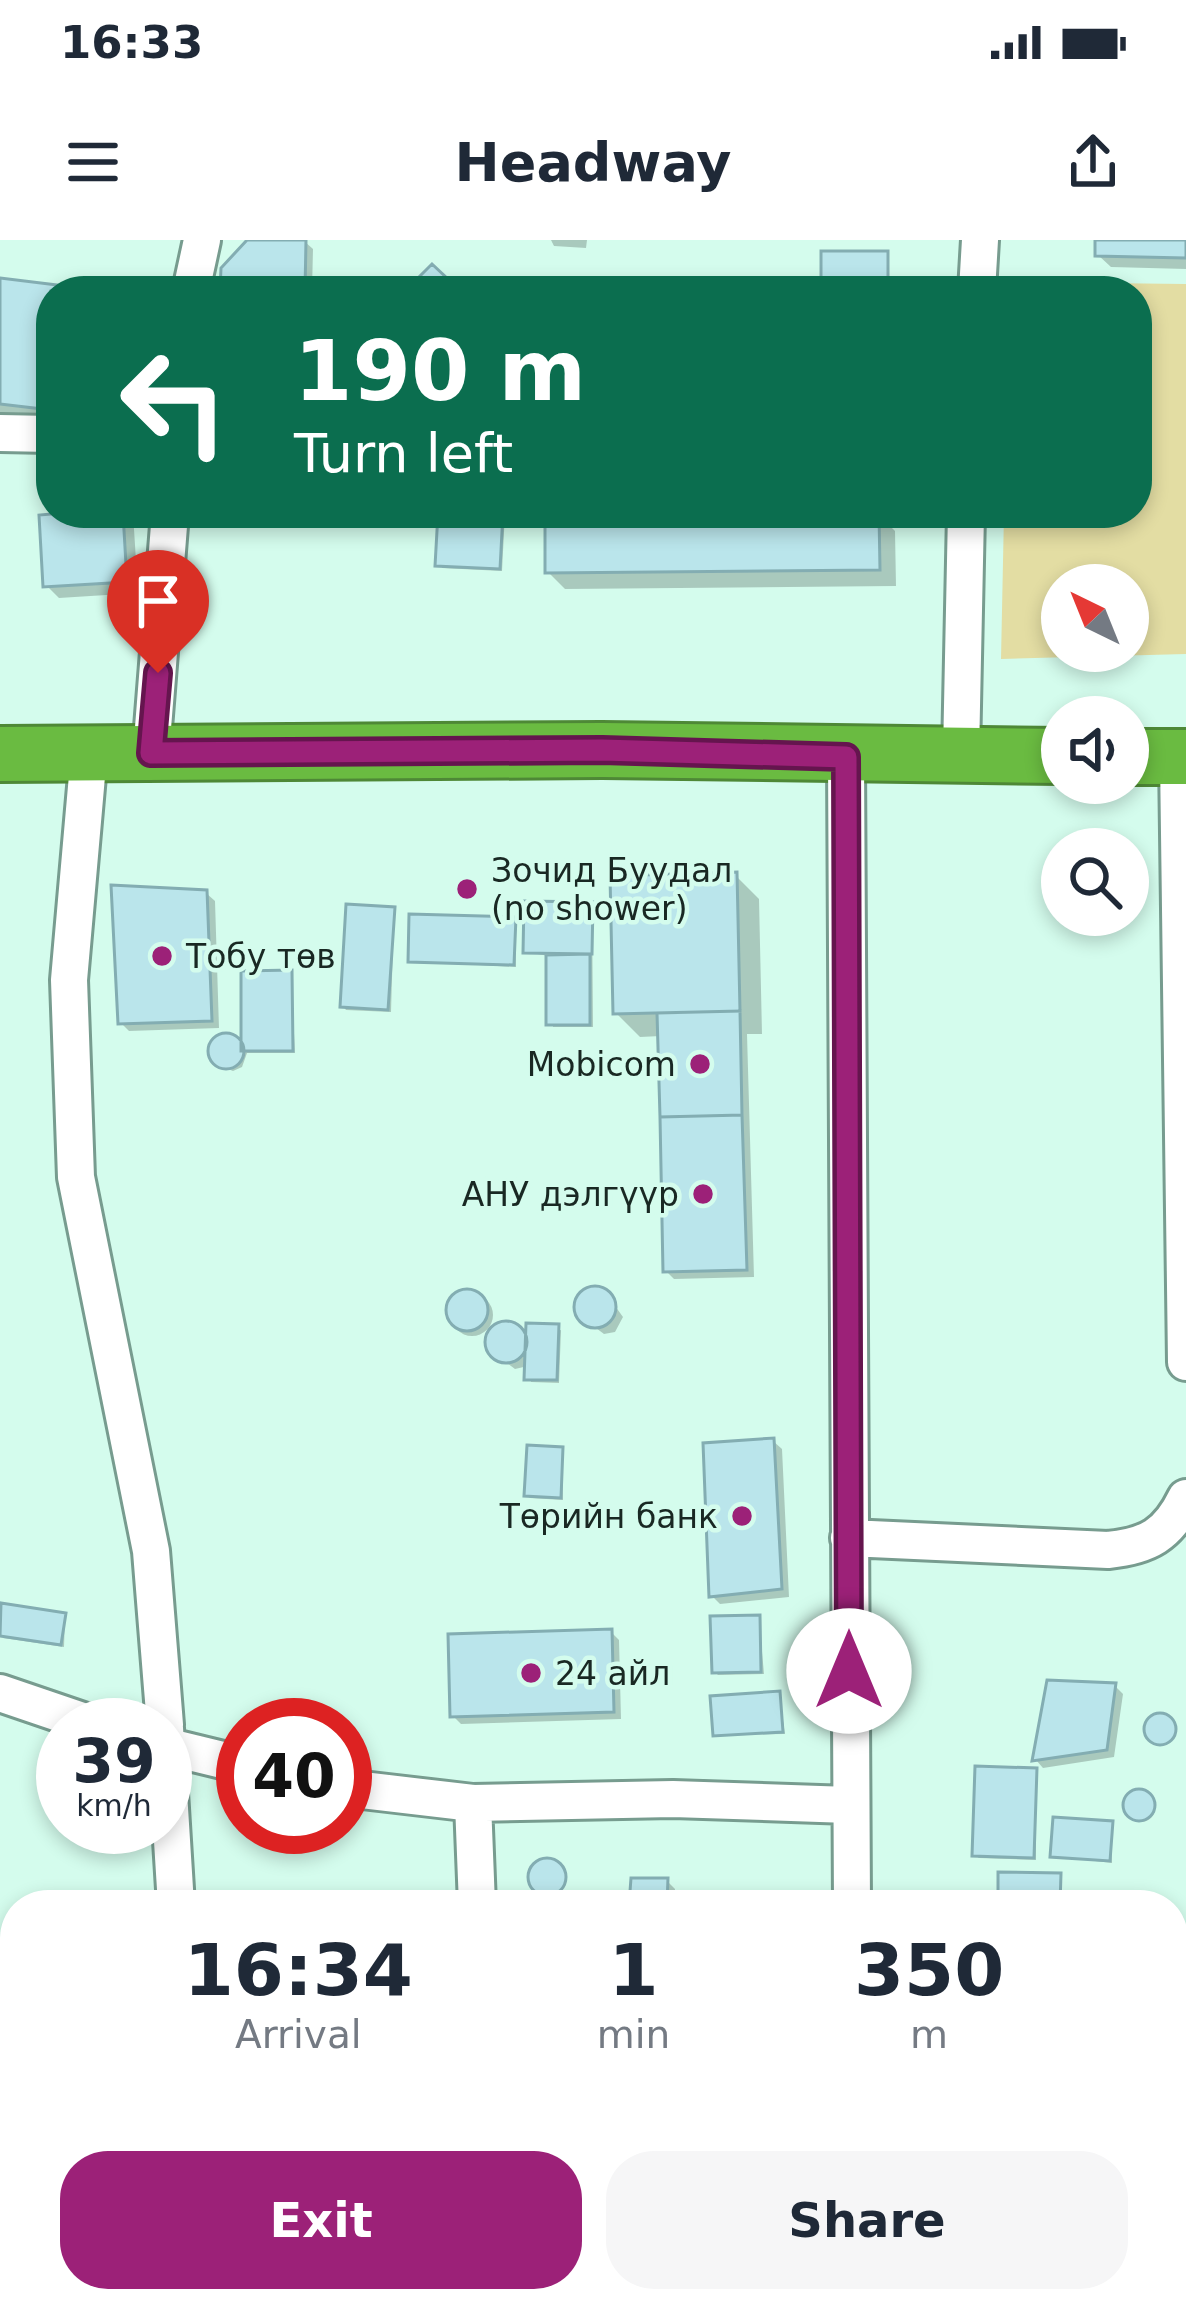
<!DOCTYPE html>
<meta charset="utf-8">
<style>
body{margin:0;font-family:"DejaVu Sans",sans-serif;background:#f6f6f7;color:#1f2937;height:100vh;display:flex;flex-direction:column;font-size:45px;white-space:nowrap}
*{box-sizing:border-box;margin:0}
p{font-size:39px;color:#747a83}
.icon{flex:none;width:66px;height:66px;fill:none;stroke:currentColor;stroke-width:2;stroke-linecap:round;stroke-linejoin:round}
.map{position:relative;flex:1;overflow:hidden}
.side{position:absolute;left:0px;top:1650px;width:1188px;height:423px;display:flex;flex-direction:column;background:#fff;border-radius:48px 48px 0 0;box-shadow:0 6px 18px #0003}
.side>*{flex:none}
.hud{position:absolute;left:36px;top:36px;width:1116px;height:252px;border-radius:48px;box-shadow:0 6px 18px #0003;background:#0b6e4f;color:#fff;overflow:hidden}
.needle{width:78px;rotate:317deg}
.controls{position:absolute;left:1041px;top:324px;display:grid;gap:24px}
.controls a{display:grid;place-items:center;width:108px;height:108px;border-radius:50%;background:#fff;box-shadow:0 6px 18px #0003;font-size:60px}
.speed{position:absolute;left:36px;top:1458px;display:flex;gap:24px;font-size:60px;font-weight:700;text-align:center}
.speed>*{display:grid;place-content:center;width:156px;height:156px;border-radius:50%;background:#fff;box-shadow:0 6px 18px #0003;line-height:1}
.speed small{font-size:30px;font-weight:400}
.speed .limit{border:18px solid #d22;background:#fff;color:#111}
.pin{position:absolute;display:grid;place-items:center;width:102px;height:102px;color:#fff;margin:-123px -51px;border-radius:50% 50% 50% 0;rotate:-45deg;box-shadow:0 0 12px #0007}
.pin .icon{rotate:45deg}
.me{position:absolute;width:132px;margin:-66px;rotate:0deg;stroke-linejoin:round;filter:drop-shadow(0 0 9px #0008)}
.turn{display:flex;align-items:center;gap:42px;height:252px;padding:0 60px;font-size:54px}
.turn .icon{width:156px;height:156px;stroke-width:2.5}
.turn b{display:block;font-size:84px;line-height:102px}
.eta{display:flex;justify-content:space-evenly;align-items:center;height:204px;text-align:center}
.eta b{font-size:72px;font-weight:700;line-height:84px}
.button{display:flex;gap:24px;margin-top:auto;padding:24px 60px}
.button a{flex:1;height:138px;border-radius:48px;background:#9c2178;color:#fff;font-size:48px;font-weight:700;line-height:138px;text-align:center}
.button a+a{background:#f6f6f7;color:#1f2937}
.status{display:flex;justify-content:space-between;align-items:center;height:84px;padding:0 60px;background:#fff;direction:ltr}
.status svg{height:33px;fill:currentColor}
header{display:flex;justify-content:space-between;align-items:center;height:156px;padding:0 60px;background:#fff;font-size:54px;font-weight:700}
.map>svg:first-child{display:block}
</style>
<div class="status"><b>16:33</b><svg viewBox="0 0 49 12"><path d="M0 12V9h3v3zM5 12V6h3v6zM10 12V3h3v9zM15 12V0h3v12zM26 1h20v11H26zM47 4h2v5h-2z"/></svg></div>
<header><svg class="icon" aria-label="menu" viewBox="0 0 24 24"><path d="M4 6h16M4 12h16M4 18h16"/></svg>Headway<svg class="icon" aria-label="share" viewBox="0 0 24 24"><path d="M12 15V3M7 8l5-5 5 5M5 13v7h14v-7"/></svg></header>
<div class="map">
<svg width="1186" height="2072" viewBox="0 0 1186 2072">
<rect width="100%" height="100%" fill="#d4fced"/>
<path fill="#c1f2e0" d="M0,1870H15V2047H5Z"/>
<path fill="#e3dda3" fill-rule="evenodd" d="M1009,42L1186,44V414L1001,419L1004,273H1137V51H1009ZM1062,345H1128V411H1062Z"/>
<path fill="#0003" d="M251,0L304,1L313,9L312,51H223Z
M551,0H587L586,8L554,6Z
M1098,0H1186V29L1111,27L1098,15Z
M887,14L890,51H824Z
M0,41L81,51H51V184L0,177Z
M39,221H51V246L40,236Z
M66,273H133L138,353L59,358L46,345Z
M441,273H505L502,331L442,328Z
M570,273L878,274L895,291L896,346L565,349L548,332Z
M735,635L759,659L762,794H747L754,1037L674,1039L666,1031L661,796L640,797L616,773Z
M206,653L215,661L219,788L129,791L121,783Z
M592,665L593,787H553L549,716L526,712Z
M394,670L391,772L346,770L343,766Z
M515,680L516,727L411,721Z
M291,733L295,813H247L242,827L233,831L218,825L210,811L217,799L231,797L244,807Z
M594,1049L605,1052L623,1077L615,1092L604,1094L580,1076L583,1054Z
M451 1075a21 21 0 1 1 42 0a21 21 0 1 1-42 0Z
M505,1084L528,1099L561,1090L559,1143L531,1142L528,1126L515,1129L491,1111L488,1099L495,1088Z
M773,1201L782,1209L789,1357L720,1364L712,1356Z
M562,1210L563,1260L530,1258L527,1255Z
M4,1367L65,1376L64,1407L3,1398Z
M759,1378L764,1434L718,1435L715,1432Z
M611,1392L619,1400L621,1479L461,1484L453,1476Z
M1115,1446L1123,1454L1114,1517L1043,1528L1036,1520Z
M779,1454L785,1494L716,1495Z
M1149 1491a13 13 0 1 1 26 0a13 13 0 1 1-26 0Z
M1036,1531V1620L979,1618L975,1615Z
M1127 1568a14 14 0 1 1 28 0a14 14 0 1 1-28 0Z
M1111,1584L1112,1623L1053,1616Z
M532 1639a17 17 0 1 1 34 0a17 17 0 1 1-34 0Z
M667,1641L675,1649V1665H632Z
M359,2058H397V2062L364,2068Z
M958,2058H1072L1073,2072H1029V2061L967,2066Z"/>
<path fill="#bae5eb" stroke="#83adb2" stroke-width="3" d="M247,0H306L305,51H220L221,28Z
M1095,0H1186V18L1095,16Z
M821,11H888V51H821Z
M432,24L449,40L438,51H405Z
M0,38L106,51H51V170L0,164Z
M63,273H123L127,342L43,347L39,275Z
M438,273H503L500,329L435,326Z
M567,273H879L880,330L545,333V277L566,278Z
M737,632L740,771L613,774L610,636Z
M111,645L207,650L212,781L118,784Z
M524,661L593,662L592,714L523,713Z
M346,664L395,667L388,770L340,767Z
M409,674L516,677L514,725L408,722Z
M590,714V785H546V715Z
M292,730L293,811H241V731Z
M740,771L742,875L660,877L657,773Z
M208 811a18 18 0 1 1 36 0a18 18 0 1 1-36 0Z
M742,875L747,1030L663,1032L660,877Z
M574 1067a21 21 0 1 1 42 0a21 21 0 1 1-42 0Z
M446 1070a21 21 0 1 1 42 0a21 21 0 1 1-42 0Z
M485 1102a21 21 0 1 1 42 0a21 21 0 1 1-42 0Z
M526,1083L559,1084L557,1140H524Z
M774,1198L782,1349L709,1357L703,1203Z
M527,1205L563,1207L561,1258L524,1256Z
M1,1363L66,1373L61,1405L0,1396Z
M760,1375L761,1432L712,1433L710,1376Z
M612,1389L614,1472L450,1477L448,1394Z
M1047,1440L1116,1443L1107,1510L1032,1521Z
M780,1451L783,1492L713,1496L710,1456Z
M1144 1489a16 16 0 1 1 32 0a16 16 0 1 1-32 0Z
M975,1526L1037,1528L1034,1618L972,1616Z
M1123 1565a16 16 0 1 1 32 0a16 16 0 1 1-32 0Z
M1053,1577L1113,1581L1110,1621L1050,1617Z
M528 1637a19 19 0 1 1 38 0a19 19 0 1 1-38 0Z
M998,1632L1061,1633L1060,1665H998Z
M631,1638H668L667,1665H629Z
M1026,2058H1066V2072H1026Z"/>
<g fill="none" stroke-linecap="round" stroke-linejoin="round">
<g stroke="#779c8f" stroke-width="42">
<path id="minor" d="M191,51L202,0
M977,51L980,0
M0,193L51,194
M89,513L69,740L76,937L151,1311L165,1485
M151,513L170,273
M961,514L966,273
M846,517L852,1665
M1178,517L1186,1122
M849,1298L1108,1310C1148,1306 1168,1295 1186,1258
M0,1453L94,1485
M165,1488L176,1665
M165,1506L243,1525
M345,1548L473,1563L673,1559L849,1565
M473,1563L477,1665
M1173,1801L1186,1802
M200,2058L201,2072
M488,2058V2072
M861,2058V2072
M1166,2058L1168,2072"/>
</g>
<g stroke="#4e8836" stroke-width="60">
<path id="highway" d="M0,514L602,510L1062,516
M1128,517H1186"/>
</g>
<use href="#minor" stroke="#fff" stroke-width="36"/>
<use href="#highway" stroke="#6abb41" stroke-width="54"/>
</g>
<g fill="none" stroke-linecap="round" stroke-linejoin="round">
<g stroke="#65154e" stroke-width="30">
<path id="route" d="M158,433L151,513L602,510L846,517L849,1431"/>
</g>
<use href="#route" stroke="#9c2178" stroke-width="21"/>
</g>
<g fill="#9c2178" stroke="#d4fced" stroke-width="4.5">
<circle cx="467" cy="649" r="12"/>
<circle cx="162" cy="716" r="12"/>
<circle cx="700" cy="824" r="12"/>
<circle cx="703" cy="954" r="12"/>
<circle cx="742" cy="1276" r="12"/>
<circle cx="531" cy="1433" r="12"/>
</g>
<g text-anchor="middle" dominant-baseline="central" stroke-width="9" stroke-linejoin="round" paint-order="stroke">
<g font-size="33" fill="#192823" stroke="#d4fced" text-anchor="start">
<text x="491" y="630">Зочид Буудал<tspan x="491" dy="38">(no shower)</tspan></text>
<text x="186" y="716">Тобу төв</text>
<text x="676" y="824" text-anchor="end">Mobicom</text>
<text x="679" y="954" text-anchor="end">АНУ дэлгүүр</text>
<text x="718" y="1276" text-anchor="end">Төрийн банк</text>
<text x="555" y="1433">24 айл</text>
</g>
</g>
</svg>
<div class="controls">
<a><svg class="needle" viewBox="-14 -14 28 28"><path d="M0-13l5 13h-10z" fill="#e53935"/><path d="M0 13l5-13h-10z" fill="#747a83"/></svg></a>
<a><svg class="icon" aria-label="sound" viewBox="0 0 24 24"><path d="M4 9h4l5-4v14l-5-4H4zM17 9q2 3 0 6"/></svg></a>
<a><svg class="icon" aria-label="search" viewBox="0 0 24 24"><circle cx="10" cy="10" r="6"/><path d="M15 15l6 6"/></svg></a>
</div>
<div class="speed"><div>39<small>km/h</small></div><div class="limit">40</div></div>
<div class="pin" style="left:158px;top:433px;background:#d93025"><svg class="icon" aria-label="arrive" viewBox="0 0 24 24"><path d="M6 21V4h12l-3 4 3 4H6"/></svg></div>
<svg class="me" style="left:849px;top:1431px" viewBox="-20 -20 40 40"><circle r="19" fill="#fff"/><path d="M0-13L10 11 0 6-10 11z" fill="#9c2178"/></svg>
<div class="hud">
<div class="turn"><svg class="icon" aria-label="left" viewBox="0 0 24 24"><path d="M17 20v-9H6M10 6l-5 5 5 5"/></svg><div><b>190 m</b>Turn left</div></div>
</div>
<section class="side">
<div class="eta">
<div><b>16:34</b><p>Arrival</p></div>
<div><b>1</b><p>min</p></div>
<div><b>350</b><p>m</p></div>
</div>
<div class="button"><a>Exit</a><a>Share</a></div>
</section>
</div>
